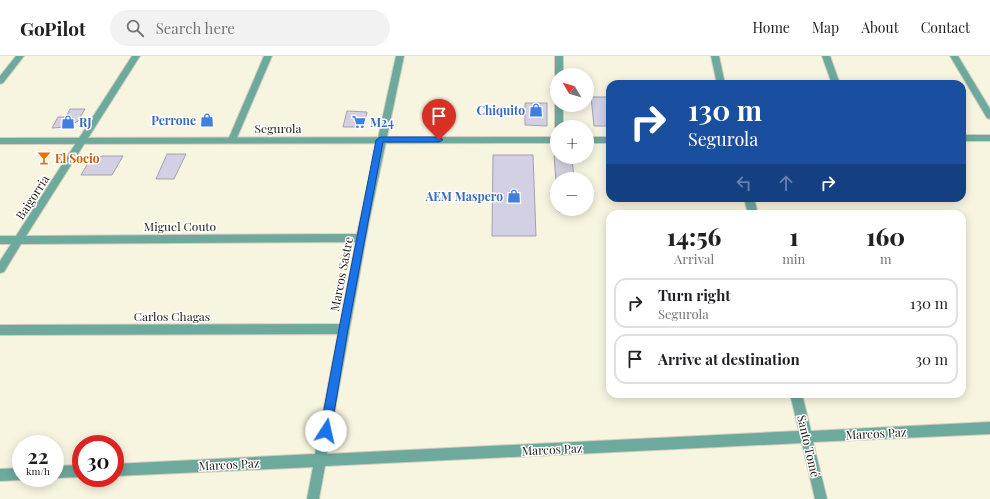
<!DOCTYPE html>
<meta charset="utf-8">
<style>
body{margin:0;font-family:"Playfair Display",serif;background:#f2f2f2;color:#202124;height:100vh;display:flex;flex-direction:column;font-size:15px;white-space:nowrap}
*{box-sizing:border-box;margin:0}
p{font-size:13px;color:#757577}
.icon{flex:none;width:22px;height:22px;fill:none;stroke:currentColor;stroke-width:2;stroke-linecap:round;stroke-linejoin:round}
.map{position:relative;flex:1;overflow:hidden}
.panel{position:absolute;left:606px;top:154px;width:360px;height:188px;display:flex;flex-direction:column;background:#fff;border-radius:12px;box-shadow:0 2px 10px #0003}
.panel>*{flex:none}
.top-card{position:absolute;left:606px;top:24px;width:360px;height:122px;border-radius:12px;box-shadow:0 2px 10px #0003;background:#1a4fa0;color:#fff;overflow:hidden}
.needle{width:26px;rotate:308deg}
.tools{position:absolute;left:550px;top:12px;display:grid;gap:8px}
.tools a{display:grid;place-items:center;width:44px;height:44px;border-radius:50%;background:#fff;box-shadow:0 2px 10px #0003;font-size:20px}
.speed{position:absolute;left:12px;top:379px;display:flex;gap:8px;font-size:20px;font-weight:700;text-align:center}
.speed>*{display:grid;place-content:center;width:52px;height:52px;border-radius:50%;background:#fff;box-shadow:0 2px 10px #0003;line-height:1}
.speed small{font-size:10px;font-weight:400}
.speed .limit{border:6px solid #d22;background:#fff;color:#111}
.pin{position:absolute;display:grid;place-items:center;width:34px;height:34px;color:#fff;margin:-41px -17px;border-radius:50% 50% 50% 0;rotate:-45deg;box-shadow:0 0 4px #0007}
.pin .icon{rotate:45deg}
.me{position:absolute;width:44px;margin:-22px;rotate:10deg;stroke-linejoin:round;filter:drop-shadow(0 0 3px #0008)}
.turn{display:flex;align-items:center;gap:14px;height:84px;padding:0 16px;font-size:18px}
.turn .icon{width:52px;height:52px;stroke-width:2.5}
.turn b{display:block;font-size:28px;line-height:34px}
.lanes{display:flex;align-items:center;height:38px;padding:0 16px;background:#0003;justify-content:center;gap:20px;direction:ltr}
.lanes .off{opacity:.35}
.eta{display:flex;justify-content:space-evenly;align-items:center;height:68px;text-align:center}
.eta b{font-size:24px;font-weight:800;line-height:28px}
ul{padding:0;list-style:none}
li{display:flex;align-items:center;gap:12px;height:50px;margin:0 8px 6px;padding:0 8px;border:2px solid #e0e0e0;border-radius:12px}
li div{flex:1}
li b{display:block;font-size:15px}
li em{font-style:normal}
header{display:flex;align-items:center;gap:24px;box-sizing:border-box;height:56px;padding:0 20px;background:#fff;border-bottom:1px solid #e0e0e0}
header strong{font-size:19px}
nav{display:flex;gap:22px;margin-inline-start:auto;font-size:14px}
.search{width:280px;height:36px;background:#f2f2f2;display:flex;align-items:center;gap:10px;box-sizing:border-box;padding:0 14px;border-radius:22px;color:#757577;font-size:15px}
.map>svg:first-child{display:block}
</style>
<header>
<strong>GoPilot</strong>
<div class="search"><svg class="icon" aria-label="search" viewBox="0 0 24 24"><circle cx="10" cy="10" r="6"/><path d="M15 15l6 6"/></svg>Search here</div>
<nav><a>Home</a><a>Map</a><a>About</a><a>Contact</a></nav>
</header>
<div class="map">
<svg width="990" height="443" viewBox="0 0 990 443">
<rect width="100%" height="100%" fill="#f7f4e0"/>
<path fill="#d3d0e3" stroke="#a3a0b2" d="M591,41H609L610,70H594Z
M525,47H547V70L525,69Z
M70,53H85L78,65L68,71L52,72L58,61H66Z
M347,55L367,56L365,65L358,71H343Z
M167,98H186L174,123H156Z
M493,99H533L536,180H492Z
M102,100H123L112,119H81L88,107Z
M554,100L572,101L574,123H557V137Z
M558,153H577L578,156H559Z"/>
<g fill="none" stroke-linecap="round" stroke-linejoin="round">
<g stroke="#d0cebc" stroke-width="2">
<path id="minor" d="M16,0H24L3,27L0,28V20Z
M132,0H140L26,180L357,178L396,0H404L369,166L327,398L799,375L790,338H802L811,375L990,366V378L813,386L827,443H815L802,387L325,410L319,443H307L313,411L115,420V408L315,398L338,278L0,279V269L340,268L356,186L21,188L4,216L0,217V205L11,188H0V180H16Z
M264,0H272L236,84L235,86H229L228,84Z
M555,0H563V19H557V21L555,19Z
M711,0H719L725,28H717Z
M822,0H830L840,28H832Z
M950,0H958L990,53V63L987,62Z
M557,47V49H563V71H557V73L555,71V49Z
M744,142H754L758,158H748Z
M81,409V421L55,422V410Z
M21,412V422H25L21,424L0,425V413Z"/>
</g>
<g stroke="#d0cebc" stroke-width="2">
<path id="tertiary" d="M962,79H990V85H962Z
M557,81V87L0,88V82Z
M587,81H610V87H587Z"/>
</g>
<use href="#minor" fill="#6ea99e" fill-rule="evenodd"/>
<use href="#tertiary" fill="#6ea99e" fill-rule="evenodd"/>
</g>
<path fill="#1a73e8" stroke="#114b97" d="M380,81H439L443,84L439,86H383L348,273L331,375L329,379L326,380L322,379L320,375L339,273L376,84Z"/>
<defs>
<g id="shop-bare" transform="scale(1.08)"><path d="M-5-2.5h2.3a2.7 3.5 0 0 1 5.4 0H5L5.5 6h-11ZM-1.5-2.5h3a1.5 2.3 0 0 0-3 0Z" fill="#3f7fe0" stroke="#fff" stroke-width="2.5" paint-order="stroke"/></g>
<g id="supermarket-bare" transform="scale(1.08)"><path d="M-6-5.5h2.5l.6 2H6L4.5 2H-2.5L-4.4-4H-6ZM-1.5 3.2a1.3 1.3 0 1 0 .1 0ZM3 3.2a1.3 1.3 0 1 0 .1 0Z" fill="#3f7fe0" stroke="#fff" stroke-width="2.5" paint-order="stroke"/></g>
<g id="bar-bare" transform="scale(1.08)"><path d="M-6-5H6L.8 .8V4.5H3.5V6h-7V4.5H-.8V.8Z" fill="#e8710a" stroke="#fff" stroke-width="2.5" paint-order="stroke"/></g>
</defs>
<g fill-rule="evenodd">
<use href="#shop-bare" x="536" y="54"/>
<use href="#shop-bare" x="207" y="64"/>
<use href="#shop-bare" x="68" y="66"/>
<use href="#supermarket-bare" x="359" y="66"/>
<use href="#bar-bare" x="44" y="102"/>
<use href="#shop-bare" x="514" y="140"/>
</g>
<g text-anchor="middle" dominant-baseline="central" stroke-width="3" stroke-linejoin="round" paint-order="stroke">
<g font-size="12" font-weight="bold" fill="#366cbe" stroke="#fff" text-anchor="end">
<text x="525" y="54">Chiquito</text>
<text x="196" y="64">Perrone</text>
<text x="79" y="66" text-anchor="start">RJ</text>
<text x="370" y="66" text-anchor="start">M24</text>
<text x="503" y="140">AEM Maspero</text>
</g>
<g font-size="12" fill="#212018" stroke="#fff">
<text x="278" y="72">Segurola</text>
<text transform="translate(32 141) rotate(-57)">Baigorria</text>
<text x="180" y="170">Miguel Couto</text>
<text transform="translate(341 218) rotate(-79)">Marcos Sastre</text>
<text x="172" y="260">Carlos Chagas</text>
<text transform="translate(876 377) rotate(-3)">Marcos Paz</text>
<text transform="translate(809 390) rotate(77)">Santo Tomé</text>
<text transform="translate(552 393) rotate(-3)">Marcos Paz</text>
<text transform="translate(229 408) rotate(-3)">Marcos Paz</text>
</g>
<g font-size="12" font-weight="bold" fill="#c56008" stroke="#fff" text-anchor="start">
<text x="55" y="102">El Socio</text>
</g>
</g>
</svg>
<div class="tools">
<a><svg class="needle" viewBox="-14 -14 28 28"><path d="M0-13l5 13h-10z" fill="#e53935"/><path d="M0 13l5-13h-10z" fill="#757577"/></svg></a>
<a>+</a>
<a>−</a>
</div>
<div class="speed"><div>22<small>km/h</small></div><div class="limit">30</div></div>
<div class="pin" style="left:439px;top:84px;background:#d93025"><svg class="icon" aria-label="arrive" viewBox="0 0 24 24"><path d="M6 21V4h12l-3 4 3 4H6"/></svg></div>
<svg class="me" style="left:326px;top:375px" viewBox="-20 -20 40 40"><circle r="19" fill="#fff"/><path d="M0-13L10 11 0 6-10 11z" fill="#1a73e8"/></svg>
<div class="top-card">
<div class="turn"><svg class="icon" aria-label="right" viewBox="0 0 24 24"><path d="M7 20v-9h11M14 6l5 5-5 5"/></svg><div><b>130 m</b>Segurola</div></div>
<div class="lanes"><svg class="icon off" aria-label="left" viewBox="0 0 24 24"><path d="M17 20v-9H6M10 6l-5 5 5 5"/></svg><svg class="icon off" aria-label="ahead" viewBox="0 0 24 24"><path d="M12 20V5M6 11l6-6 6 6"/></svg><svg class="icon" aria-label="right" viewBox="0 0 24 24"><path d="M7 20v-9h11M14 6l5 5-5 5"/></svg></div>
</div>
<section class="panel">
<div class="eta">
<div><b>14:56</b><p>Arrival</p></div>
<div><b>1</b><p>min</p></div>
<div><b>160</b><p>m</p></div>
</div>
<ul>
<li><svg class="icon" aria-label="right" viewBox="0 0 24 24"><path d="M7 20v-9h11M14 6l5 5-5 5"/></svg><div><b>Turn right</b><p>Segurola</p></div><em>130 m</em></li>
<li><svg class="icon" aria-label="arrive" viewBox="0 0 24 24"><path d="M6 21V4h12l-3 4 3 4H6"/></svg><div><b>Arrive at destination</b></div><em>30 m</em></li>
</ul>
</section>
</div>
